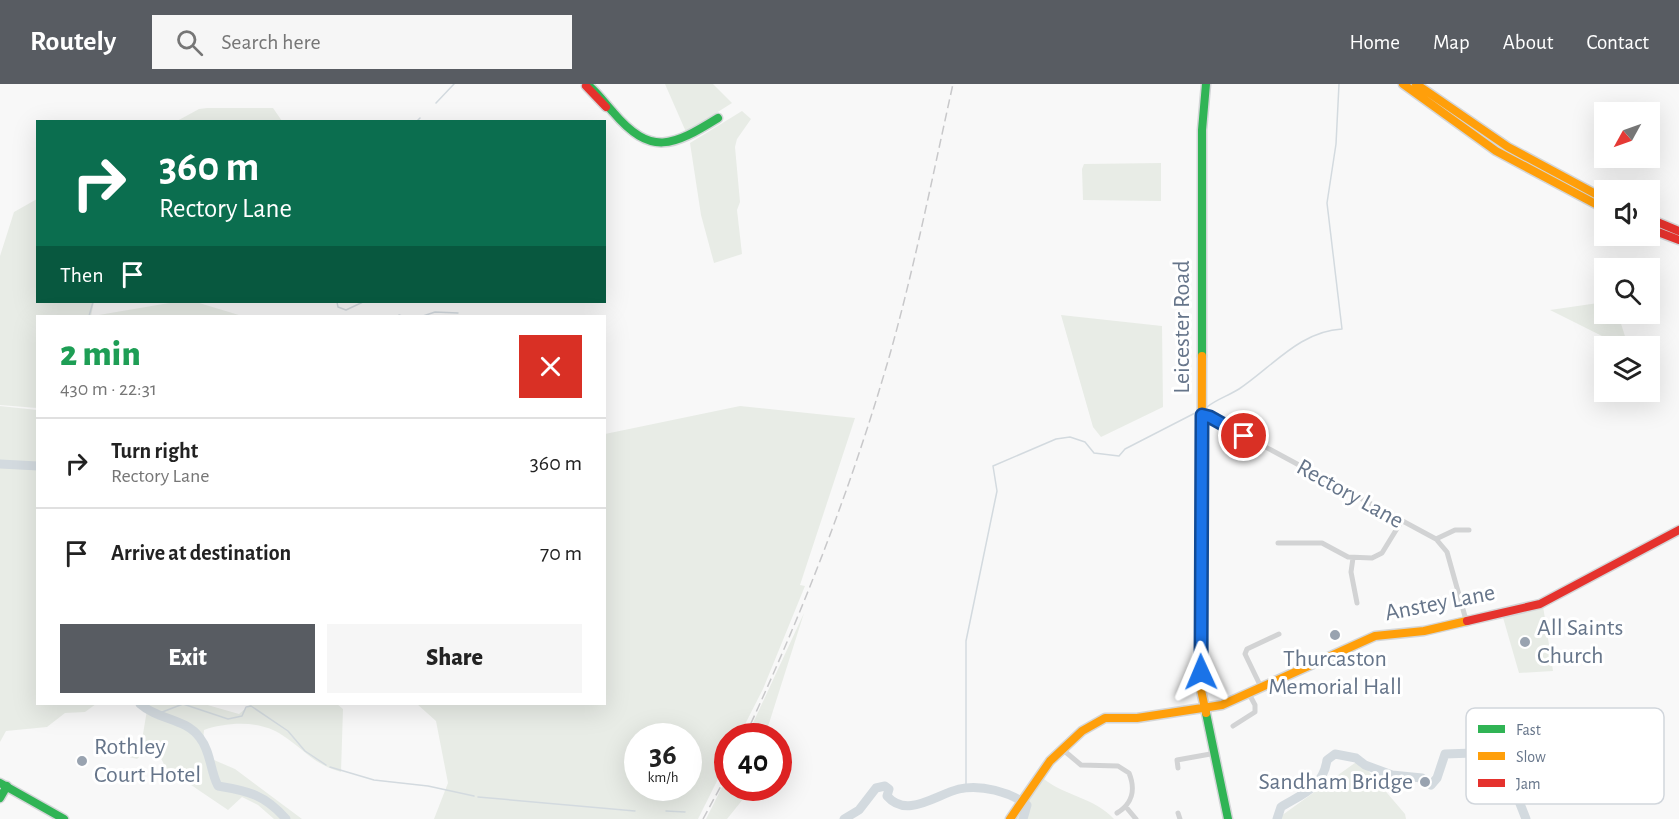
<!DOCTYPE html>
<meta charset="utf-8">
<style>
body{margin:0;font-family:"Alegreya Sans",sans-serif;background:#f6f6f6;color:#222;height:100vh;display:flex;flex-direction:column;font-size:22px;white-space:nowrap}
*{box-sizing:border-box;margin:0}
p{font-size:20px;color:#767676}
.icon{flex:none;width:33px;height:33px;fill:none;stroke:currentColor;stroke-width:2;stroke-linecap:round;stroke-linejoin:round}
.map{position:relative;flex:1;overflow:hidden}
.sheet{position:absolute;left:36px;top:231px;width:570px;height:390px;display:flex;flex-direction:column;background:#fff;border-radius:0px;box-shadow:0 6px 24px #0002}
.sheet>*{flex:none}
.top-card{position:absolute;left:36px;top:36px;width:570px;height:183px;border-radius:0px;box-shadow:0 6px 24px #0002;background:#0b6e4f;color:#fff;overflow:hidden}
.needle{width:39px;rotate:230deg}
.fabs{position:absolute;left:1594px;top:18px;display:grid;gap:12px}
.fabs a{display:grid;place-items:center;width:66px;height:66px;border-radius:0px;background:#fff;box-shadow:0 6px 24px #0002;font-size:30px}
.speed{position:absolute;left:624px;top:639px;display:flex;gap:12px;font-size:30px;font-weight:700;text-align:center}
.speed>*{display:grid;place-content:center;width:78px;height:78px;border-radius:50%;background:#fff;box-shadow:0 6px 24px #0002;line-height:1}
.speed small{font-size:15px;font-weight:400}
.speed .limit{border:9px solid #d22;background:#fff;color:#111}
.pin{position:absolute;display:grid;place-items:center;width:51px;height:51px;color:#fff;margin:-26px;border:3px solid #fff;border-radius:50%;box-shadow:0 2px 6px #0007}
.me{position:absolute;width:66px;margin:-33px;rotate:359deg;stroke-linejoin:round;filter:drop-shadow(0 0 4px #0008)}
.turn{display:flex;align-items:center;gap:21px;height:126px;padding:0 24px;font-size:27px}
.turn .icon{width:78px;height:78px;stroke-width:2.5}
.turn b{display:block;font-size:42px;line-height:51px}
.then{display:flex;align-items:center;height:57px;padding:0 24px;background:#0003;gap:12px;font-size:22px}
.round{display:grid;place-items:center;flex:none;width:63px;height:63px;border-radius:0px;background:#f6f6f6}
.overview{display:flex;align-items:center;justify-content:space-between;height:102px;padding:0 24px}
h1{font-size:36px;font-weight:800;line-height:45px;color:#1e9e55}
.button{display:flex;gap:12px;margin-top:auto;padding:12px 24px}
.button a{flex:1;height:69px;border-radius:0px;background:#585c62;color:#fff;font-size:24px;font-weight:800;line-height:69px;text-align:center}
.button a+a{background:#f6f6f6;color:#222}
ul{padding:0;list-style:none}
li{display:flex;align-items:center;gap:18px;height:90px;padding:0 24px;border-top:2px solid #e0e0e0}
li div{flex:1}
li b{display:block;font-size:22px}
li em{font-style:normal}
header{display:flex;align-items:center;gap:36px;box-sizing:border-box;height:84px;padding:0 30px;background:#585c62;color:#fff}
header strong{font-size:28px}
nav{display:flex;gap:33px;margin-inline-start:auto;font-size:21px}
.search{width:420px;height:54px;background:#f6f6f6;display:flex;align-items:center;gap:15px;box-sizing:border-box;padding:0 21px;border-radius:0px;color:#767676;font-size:22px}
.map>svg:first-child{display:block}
</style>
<header>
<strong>Routely</strong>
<div class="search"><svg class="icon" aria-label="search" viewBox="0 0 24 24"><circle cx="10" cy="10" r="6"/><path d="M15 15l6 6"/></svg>Search here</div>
<nav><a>Home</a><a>Map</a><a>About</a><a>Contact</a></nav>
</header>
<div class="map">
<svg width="1679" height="735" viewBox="0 0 1679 735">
<rect width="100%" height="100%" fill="#f8f8f8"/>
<path fill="#e8ece6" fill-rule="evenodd" d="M665,0H713L732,19L686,48Z
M207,24H273L282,37H177L199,25Z
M742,27L751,35L737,55L735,63L740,118L737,126L742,170L714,179L701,131L690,59Z
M1161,79V117L1083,116L1082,85L1084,80Z
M37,115L38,218H94L91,232H38L37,324L0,321V172L14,128Z
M175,218H196L242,232H93Z
M1605,218V230H1618L1628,262H1622L1550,226Z
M1061,231L1162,242L1163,323L1101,353L1093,343Z
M0,322L37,326L38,620H96L85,628L65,629L47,643L6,647L0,658Z
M740,322L855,334L800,501L805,502L763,605L739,652H728L727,677L698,735H434L448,699L436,637L417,620H604L605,350ZM688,652V704H638V652Z
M1543,522L1553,587L1519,589L1502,530Z
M804,529L765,652H747Z
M148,620H204L239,630L251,620H337L343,625L341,688C313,680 305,666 282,651C261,636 227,638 204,646L203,657L214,676L235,685L302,735H274L258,721L242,713L228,726L166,684L155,663L147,666L137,675L129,673L143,650Z
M1359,676L1405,730L1406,735H1281V732Z
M727,693L728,704H752L727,735H706Z
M1044,695C1065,712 1095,714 1114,735H1013Z"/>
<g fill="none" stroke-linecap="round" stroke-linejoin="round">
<path stroke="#d3dadf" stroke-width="1.5" d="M436,19L454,0
M416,38L420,34
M337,218L338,223L346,226L363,218
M399,231L402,232
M89,232L93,218
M423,232L435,228L458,229
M1207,323C1217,315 1228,312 1239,305C1272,283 1300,247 1342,245L1327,119L1336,60L1339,0
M157,630L183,620L228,635L242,632L246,623L251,622L288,647L305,667L326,681
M330,683L374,696L428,702L474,712
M966,704V557L997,407L993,382L1056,355L1070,353L1085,358L1094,369L1119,372L1125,365L1197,328
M478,713L635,727
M666,727L685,728"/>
<path stroke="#d3dadf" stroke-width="9" d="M0,380L38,382
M140,620C158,636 186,634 200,654C211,668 210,687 218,702C249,707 265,711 286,735
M844,735L859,726L876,704L885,702L889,705L887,712C907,735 935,711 959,705C981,700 1010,708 1027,721L1023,735
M1277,735L1281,723C1302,710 1323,704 1327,676L1335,670L1356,674L1365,681L1392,691L1422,694L1431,701L1437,694L1445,670L1473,669L1510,694L1526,735"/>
<g stroke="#d4d6d8" stroke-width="11">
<path id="fast" d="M587,0C597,8 604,18 613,28C651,73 673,62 718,34
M1202,272V46L1206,0
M1206,629L1228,735
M0,699L64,735
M0,714L7,702"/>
</g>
<g stroke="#d4d6d8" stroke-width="11">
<path id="slow" d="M1403,0L1496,67L1605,125
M1416,0L1508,63L1605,115
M1202,272L1201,606L1206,629
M1010,735L1050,677L1082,647L1105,634H1137L1222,621L1375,552L1424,547L1467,537"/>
</g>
<g stroke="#d4d6d8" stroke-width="11">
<path id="jam" d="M586,2L606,23
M1650,135L1679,147
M1650,145L1679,156
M1467,537L1540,520L1679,446"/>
</g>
<path stroke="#d2d3d4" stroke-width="5" d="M1202,331L1210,333L1436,455L1447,468L1466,536
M1436,455L1455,446H1469
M1278,459H1322L1348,473L1372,474L1382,469L1401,438
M1353,474L1351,488L1357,519
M1260,601L1245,570L1247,565L1279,550
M1233,642L1255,628V621L1248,608
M1062,665L1081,681L1118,682L1129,689C1136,706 1132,720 1117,729
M1178,684L1177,676L1216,669
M1126,723L1136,735
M1178,729L1180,735"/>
<use href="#fast" stroke="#30b455" stroke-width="8"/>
<use href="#slow" stroke="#ff9f0a" stroke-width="8"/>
<use href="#jam" stroke="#e5322d" stroke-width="8"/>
<path stroke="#c8c8ca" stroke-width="1.5" stroke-dasharray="9 4.5" stroke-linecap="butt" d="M745,652C803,528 852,402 890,270C915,181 933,90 953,0
M703,735L728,689"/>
</g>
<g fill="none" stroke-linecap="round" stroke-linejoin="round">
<g stroke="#114b97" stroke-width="15">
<path id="route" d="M1201,588L1202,331L1210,333L1244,352"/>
</g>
<use href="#route" stroke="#1a73e8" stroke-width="10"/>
</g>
<g fill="#99a3b0" stroke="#fff" stroke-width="2">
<circle cx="1335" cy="551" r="6"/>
<circle cx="1525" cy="558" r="6"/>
<circle cx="82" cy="677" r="6"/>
<circle cx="1425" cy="698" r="6"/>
</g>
<g text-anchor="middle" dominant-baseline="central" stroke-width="6" stroke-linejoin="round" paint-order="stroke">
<g font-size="24" fill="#66758a" stroke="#fff">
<text transform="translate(1182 243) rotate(-90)">Leicester Road</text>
<text transform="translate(1350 410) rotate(29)">Rectory Lane</text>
<text transform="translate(1440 519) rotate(-11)">Anstey Lane</text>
</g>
<g font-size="24" fill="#66758a" stroke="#fff" text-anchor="start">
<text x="1537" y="544">All Saints<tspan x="1537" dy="28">Church</tspan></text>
<text x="1335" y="575" text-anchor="middle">Thurcaston<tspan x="1335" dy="28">Memorial Hall</tspan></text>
<text x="94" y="663">Rothley<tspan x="94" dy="28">Court Hotel</tspan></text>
<text x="1413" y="698" text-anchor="end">Sandham Bridge</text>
</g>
</g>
<rect x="1466" y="624" width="198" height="96" rx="9" fill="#fff" stroke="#d1d6dc" stroke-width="1.5"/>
<rect x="1478" y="641" width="27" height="8" fill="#30b455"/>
<rect x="1478" y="668" width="27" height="8" fill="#ff9f0a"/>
<rect x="1478" y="695" width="27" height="8" fill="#e5322d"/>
<g font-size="16" fill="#66758a">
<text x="1516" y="651">Fast</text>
<text x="1516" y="678">Slow</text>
<text x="1516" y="705">Jam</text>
</g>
</svg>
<div class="fabs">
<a><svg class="needle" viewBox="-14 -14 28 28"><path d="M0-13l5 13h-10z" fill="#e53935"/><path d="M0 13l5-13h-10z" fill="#767676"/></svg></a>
<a><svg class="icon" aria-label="sound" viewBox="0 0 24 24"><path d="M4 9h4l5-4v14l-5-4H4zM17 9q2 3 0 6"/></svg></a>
<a><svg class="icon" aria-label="search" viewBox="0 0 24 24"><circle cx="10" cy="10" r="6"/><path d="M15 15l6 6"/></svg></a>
<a><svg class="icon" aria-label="layers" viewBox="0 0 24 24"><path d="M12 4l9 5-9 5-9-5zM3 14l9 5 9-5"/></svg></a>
</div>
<div class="speed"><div>36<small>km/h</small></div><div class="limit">40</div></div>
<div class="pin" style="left:1244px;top:352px;background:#d93025"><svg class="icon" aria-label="arrive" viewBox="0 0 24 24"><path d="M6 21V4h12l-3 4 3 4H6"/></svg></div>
<svg class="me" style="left:1201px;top:588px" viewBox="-20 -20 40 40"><path d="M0-17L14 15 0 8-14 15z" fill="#1a73e8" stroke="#fff" stroke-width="4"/></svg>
<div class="top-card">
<div class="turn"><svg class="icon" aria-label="right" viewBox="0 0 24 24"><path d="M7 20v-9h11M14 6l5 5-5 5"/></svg><div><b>360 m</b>Rectory Lane</div></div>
<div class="then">Then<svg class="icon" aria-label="arrive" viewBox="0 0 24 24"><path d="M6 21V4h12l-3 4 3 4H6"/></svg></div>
</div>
<section class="sheet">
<div class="overview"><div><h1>2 min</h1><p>430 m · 22:31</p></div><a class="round" style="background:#d93025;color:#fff"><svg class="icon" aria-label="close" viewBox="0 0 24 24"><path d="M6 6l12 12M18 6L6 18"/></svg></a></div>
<ul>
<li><svg class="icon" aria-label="right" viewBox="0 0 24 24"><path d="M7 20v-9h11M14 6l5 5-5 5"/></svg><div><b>Turn right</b><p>Rectory Lane</p></div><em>360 m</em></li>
<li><svg class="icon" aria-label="arrive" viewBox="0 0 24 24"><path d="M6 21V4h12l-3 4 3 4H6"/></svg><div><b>Arrive at destination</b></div><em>70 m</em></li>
</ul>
<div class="button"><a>Exit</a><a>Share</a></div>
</section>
</div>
